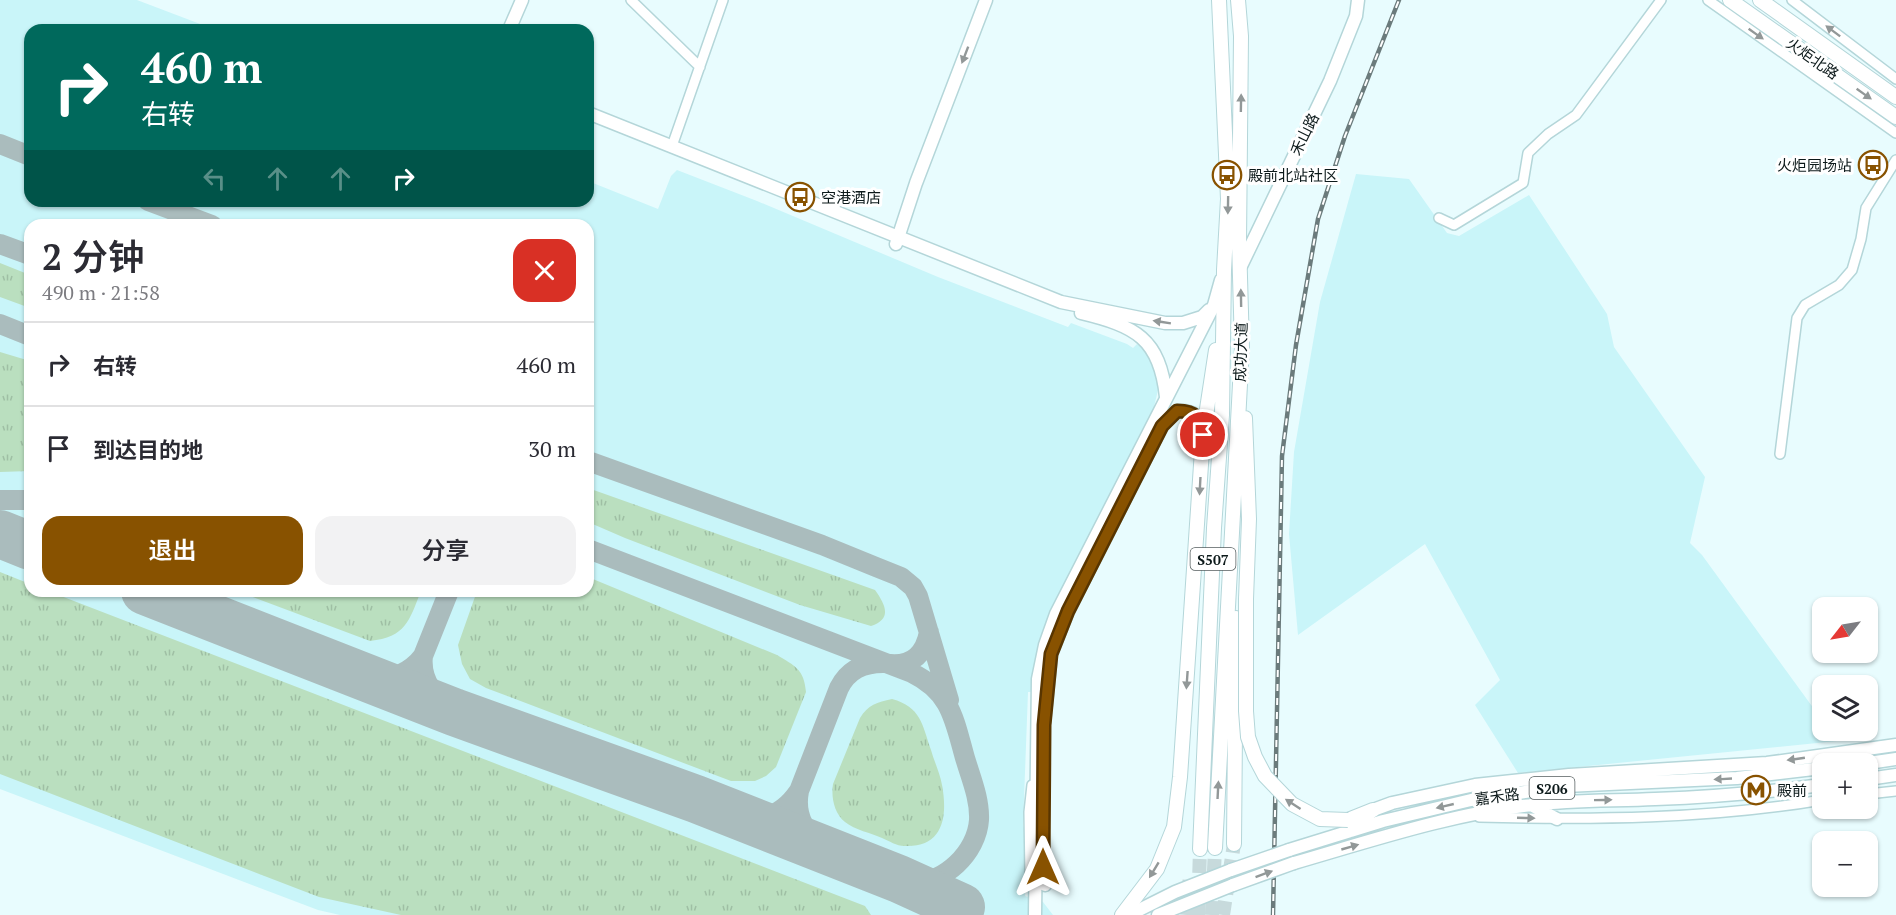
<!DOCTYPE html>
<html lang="zh">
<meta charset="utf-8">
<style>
body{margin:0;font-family:"PT Serif","Noto Sans SC",serif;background:#f2f2f3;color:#2b2b33;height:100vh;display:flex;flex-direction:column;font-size:22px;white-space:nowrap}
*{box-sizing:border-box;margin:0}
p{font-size:20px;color:#7c7c81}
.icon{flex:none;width:33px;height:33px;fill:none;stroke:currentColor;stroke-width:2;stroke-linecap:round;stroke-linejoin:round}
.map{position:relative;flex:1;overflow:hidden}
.sheet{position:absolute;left:24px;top:219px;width:570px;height:378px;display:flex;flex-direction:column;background:#fff;border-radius:18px;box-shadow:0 2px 4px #0004}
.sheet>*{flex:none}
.banner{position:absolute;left:24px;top:24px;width:570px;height:183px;border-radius:18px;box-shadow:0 2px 4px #0004;background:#00695c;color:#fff;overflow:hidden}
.needle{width:39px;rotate:239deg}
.controls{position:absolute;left:1812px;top:597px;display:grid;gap:12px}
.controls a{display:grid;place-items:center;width:66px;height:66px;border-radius:12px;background:#fff;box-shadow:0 2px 4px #0004;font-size:30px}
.pin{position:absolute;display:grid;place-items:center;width:51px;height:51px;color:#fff;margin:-26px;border:3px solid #fff;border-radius:50%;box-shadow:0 2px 6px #0007}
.me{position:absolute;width:66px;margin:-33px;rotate:0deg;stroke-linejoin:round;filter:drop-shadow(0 0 4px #0008)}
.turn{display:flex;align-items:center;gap:21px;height:126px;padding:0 18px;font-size:27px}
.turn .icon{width:78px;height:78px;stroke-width:2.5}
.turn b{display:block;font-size:42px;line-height:51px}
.lanes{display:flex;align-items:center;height:57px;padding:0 18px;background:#0003;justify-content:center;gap:30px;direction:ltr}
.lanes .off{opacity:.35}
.round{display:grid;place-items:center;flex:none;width:63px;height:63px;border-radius:18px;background:#f2f2f3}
.overview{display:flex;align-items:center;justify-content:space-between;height:102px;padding:0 18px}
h1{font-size:36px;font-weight:600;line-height:45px}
.button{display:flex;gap:12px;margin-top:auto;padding:12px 18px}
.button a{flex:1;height:69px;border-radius:18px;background:#885200;color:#fff;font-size:24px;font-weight:600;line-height:69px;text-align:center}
.button a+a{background:#f2f2f3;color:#2b2b33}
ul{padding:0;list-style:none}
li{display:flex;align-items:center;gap:18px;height:84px;padding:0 18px;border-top:2px solid #e1e1e2}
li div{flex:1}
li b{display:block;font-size:22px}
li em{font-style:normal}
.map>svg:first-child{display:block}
</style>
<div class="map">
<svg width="1896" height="915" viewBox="0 0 1896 915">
<defs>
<pattern id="grass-tufts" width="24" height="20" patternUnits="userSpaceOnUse" patternTransform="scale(1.5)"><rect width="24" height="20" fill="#badfbf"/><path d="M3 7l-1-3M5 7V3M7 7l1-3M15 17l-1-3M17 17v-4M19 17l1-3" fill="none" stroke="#9fbfa4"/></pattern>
</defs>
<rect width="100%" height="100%" fill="#e8fcfe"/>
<path fill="#c9f5f9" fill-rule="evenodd" d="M0,0H137L216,30H30V201H588V181L658,209L671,176L677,170L757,201L938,277L1068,327L1071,323L1127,344L1133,348L1137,344L1142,348L1154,364L1159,386L1153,411L1043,632L1038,643L1031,692H1028L1023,826L1025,829V896L1043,902L1053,915H340L318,910L0,789ZM30,225H588V591H30Z
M1356,174L1409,179L1447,233L1459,236L1529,195L1607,314L1614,347L1705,477L1690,543L1702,555L1822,720V730L1830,731L1837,741L1518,773L1475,705L1500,680L1425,544L1298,635L1289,534L1294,452L1320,302Z"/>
<path fill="url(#grass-tufts)" d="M0,263L30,275V308L0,297Z
M0,352L30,361V471L0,472Z
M588,488L875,590C885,604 893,619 871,626L800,605L625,538L588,522Z
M0,572L30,584V591H48L865,906L871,915H401L319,897L0,774Z
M588,577L777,655C795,666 804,669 806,692L776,767L766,776L755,781H731L486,688L470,679L462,664L458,645L477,591H588Z
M237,591H421C409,621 406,637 370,641Z
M892,699C921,707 922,724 931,750C934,761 940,773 942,785C948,817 943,848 904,846C897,846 889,841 882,838C871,833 855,830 845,822C834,813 831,797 833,784L860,718C868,705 877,702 892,699Z"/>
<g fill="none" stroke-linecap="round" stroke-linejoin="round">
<path stroke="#aabcbd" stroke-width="20" d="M0,144L30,156
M148,201L212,225
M0,244L30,255
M0,324L30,336
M588,461L822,545L876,567L901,577L913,587L918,596L949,700
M0,500H30
M588,549L912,673C951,692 954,719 965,758C971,778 980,799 979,820C977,852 944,885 911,882C898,881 884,874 872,869C836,856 790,838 799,791C769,835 736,815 696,799
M423,656L449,591
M890,664C913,666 925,653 929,632
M370,680C391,680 410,673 423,656C420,680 436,699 454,712
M799,791L839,688C848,670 863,663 883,663"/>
<path stroke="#aabcbd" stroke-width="48" d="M0,534L30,546
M145,591L454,712L696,799L899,879L961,907"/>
<path stroke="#c7dadc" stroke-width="14" stroke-dasharray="14 7" stroke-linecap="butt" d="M1187,915L1190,874
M1198,915L1200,849
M1212,915L1215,848
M1223,915L1234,844"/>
<g stroke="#b4d6d9" stroke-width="12">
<path id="minor" d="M631,0L700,67
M1708,0L1896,133
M1792,0L1896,79
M672,146L723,0
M1439,218L1454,225L1523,183L1528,153L1548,134L1576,115L1661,0
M1780,454L1797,318L1805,305L1839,285L1852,270L1861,239L1866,208L1896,160
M1868,794L1896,791
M1479,817C1593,820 1710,819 1822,800
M1030,876L1029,812L1032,785"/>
</g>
<g stroke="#b4d6d9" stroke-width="15">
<path id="major" d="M509,30L522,0
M588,113L1061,302L1165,323H1183L1202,317L1209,310
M896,244L916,183L986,0
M1241,266L1330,81L1356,16L1358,0
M1081,313C1135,326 1160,338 1166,397
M1044,722L1051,654L1068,611L1162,426L1177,411C1193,410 1200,415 1202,432
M1862,764L1896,759
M1868,779L1896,775
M1531,805L1557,819
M1351,831L1373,810L1392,803L1475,785L1569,775L1767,763L1896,745
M1289,850L1383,821L1471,800L1566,786L1737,778L1822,768
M1043,859L1045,885
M1294,863C1370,841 1454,813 1532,805C1573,800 1614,801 1655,799C1711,797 1767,792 1822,785
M1035,915L1038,679L1045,645L1056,614L1214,305L1221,280
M1129,915L1175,892L1231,870
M1158,915L1233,885"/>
</g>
<g stroke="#b4d6d9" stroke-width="16">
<path id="highway" d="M1730,0L1896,117
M1760,0L1896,97
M1245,418L1249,519L1246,599
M1348,820L1373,810
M1234,844L1236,618
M1215,848L1242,347L1239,242L1241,36L1238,0
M1200,849L1214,528L1222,415L1224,270L1228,199L1219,0
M1122,915L1157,869L1174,827L1180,777L1203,435L1216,350"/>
</g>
<use href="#minor" stroke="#fff" stroke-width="9"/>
<use href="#major" stroke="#fff" stroke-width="12"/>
<use href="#highway" stroke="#fff" stroke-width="14"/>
<g stroke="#6b7b7c" stroke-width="4.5">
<path id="rail" d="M1273,915L1282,456L1296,345L1318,219L1345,136L1399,0"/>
</g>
<use href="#rail" stroke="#fff" stroke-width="2" stroke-dasharray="7" stroke-linecap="butt"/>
<g stroke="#b4d6d9" stroke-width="15" stroke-linecap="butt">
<path id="major-bridge" d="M1231,870L1289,850
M1233,885L1294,863"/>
</g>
<g stroke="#b4d6d9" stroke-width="16" stroke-linecap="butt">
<path id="highway-bridge" d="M1246,599V711L1248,737L1255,757L1265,776L1292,804L1320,819L1348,820"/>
</g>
<use href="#major-bridge" stroke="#fff" stroke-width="12"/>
<use href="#highway-bridge" stroke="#fff" stroke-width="14"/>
</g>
<defs><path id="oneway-solid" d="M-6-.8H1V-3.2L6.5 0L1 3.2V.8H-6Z" transform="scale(1.5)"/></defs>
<g fill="#929898">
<use href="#oneway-solid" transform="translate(1833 31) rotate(-143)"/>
<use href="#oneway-solid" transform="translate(1756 34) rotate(35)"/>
<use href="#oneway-solid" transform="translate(965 55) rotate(111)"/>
<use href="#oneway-solid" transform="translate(1864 94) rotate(35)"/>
<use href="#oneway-solid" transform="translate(1241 103) rotate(-89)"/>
<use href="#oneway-solid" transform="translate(1228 205) rotate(91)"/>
<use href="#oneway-solid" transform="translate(1241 298) rotate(-91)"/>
<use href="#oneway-solid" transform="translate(1162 322) rotate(-171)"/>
<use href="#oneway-solid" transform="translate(1200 486) rotate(93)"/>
<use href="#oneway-solid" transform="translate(1187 680) rotate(94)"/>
<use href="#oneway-solid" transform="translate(1796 759) rotate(172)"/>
<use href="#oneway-solid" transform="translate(1723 779) rotate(177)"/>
<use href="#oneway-solid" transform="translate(1218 790) rotate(-87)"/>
<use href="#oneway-solid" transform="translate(1603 800) rotate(-1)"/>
<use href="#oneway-solid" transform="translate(1293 804) rotate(-147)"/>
<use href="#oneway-solid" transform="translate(1445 806) rotate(167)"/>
<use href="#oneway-solid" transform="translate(1526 818) rotate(2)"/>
<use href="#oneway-solid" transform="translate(1350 847) rotate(-16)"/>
<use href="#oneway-solid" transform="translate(1154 870) rotate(121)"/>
<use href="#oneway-solid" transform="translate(1264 874) rotate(-20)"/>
</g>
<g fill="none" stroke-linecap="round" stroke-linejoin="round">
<g stroke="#583500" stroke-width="15">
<path id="route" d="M1043,867L1044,725L1051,654L1068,611L1162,426L1177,411C1196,411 1200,418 1203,435"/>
</g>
<use href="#route" stroke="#885200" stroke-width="10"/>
</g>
<defs>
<g id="bus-ring" transform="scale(1.5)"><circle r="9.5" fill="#fff" stroke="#885200" stroke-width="1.5"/><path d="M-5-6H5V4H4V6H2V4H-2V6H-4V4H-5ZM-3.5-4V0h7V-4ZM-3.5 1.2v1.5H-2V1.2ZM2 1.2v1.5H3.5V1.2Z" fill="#885200"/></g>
<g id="metro-ring" transform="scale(1.5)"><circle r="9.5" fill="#fff" stroke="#885200" stroke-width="1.5"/><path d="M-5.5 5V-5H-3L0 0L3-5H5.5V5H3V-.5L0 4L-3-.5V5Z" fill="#885200"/></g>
</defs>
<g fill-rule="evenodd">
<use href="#bus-ring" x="1873" y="165"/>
<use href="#bus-ring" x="1227" y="175"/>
<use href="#bus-ring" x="800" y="197"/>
<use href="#metro-ring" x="1756" y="790"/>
</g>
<g text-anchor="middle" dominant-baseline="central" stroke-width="6" stroke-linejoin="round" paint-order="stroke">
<g fill="#fff" stroke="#555e5f" stroke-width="1.5">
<rect x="1190.5" y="548" width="45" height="22" rx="4.5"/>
<rect x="1529.5" y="777" width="45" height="22" rx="4.5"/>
</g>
<g font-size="14" font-weight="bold" fill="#0c191a">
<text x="1213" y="559">S507</text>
<text x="1552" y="788">S206</text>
</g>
<g font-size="15" fill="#0c191a" stroke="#fff">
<text transform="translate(1813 58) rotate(35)">火炬北路</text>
<text transform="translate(1304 134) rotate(-64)">禾山路</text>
<text transform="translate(1240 352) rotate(-88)">成功大道</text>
<text transform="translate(1497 796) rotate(-8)">嘉禾路</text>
</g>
<g font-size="15" fill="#0c191a" stroke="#fff" text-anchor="start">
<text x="1852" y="165" text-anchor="end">火炬园场站</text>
<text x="1248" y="175">殿前北站社区</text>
<text x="821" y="197">空港酒店</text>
<text x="1777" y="790">殿前</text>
</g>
</g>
</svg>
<div class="controls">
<a><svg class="needle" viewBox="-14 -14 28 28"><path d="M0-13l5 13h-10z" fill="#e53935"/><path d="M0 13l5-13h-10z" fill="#7c7c81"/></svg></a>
<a><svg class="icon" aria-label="layers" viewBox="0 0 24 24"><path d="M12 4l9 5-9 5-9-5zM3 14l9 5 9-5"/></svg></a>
<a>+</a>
<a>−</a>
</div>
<div class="pin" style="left:1203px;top:435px;background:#d93025"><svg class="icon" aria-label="arrive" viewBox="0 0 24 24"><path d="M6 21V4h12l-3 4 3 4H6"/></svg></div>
<svg class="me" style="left:1043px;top:867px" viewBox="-20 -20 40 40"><path d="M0-17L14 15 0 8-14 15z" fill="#885200" stroke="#fff" stroke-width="4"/></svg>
<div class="banner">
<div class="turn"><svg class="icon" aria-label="right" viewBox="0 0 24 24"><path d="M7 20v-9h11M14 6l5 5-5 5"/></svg><div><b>460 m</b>右转</div></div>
<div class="lanes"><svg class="icon off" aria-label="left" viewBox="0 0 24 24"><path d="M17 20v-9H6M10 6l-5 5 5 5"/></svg><svg class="icon off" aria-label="ahead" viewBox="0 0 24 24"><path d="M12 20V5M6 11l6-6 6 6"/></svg><svg class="icon off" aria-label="ahead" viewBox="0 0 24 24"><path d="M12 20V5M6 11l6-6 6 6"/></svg><svg class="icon" aria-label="right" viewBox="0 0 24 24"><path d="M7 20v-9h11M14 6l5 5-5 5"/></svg></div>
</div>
<section class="sheet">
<div class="overview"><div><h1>2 分钟</h1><p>490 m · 21:58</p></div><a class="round" style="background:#d93025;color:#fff"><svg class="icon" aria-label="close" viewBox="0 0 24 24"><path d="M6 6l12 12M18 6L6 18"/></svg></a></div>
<ul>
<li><svg class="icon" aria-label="right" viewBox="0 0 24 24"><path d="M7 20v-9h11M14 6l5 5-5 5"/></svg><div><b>右转</b></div><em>460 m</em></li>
<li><svg class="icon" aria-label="arrive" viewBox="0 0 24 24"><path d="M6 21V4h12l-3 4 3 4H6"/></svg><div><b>到达目的地</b></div><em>30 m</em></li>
</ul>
<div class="button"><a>退出</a><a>分享</a></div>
</section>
</div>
